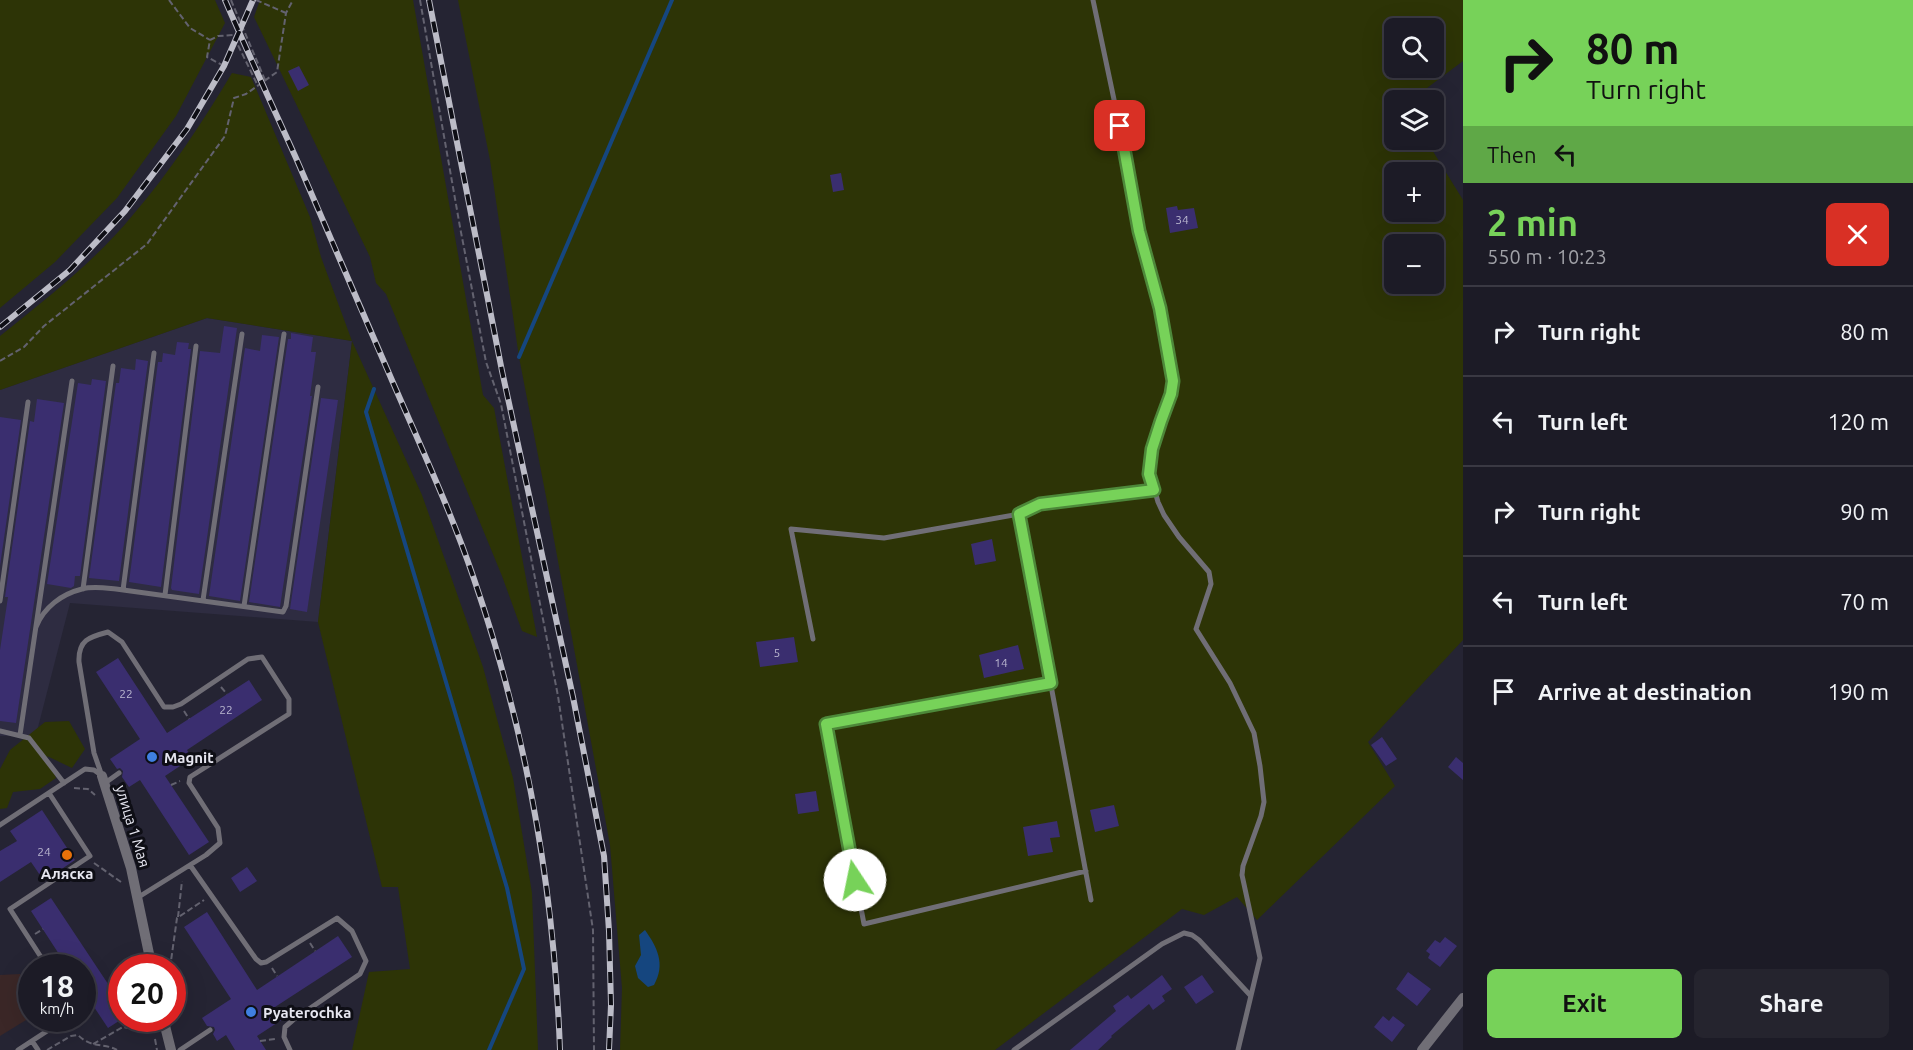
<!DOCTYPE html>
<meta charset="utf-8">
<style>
body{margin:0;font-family:Ubuntu,sans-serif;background:#25242e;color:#f1f3f6;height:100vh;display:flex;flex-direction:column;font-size:22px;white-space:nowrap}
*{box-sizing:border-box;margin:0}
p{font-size:20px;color:#a0a1a7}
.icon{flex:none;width:33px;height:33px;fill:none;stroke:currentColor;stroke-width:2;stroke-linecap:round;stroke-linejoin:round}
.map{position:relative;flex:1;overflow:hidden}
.sheet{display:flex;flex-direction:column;background:#1c1b26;width:450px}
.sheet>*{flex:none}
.guide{background:#77d259;color:#111;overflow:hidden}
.controls{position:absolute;left:1384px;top:18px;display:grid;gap:12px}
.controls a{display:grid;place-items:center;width:60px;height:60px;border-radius:9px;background:#1c1b26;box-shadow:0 6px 24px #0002,0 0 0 2px #3a3943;font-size:30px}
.speed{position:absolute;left:18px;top:954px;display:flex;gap:12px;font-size:30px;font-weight:700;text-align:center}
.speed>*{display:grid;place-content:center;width:78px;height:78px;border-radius:50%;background:#1c1b26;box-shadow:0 6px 24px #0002,0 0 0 2px #3a3943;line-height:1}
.speed small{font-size:15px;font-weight:400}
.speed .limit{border:9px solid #d22;background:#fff;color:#111}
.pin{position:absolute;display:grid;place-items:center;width:51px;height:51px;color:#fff;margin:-26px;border-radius:12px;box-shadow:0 3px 9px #0006}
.me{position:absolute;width:66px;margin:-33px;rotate:349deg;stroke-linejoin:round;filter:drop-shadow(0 0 4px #0008)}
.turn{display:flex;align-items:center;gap:21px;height:126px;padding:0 24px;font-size:27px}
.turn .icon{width:78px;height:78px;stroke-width:2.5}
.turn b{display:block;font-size:42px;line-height:51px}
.then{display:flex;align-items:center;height:57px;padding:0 24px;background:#0003;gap:12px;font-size:22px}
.round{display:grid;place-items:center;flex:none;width:63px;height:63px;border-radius:9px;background:#25242e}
.headline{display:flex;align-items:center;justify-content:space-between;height:102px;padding:0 24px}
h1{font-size:36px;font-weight:600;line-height:45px;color:#77d259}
.cta{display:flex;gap:12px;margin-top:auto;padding:12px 24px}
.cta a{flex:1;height:69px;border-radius:9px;background:#77d259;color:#111;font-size:24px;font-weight:600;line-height:69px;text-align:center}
.cta a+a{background:#25242e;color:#f1f3f6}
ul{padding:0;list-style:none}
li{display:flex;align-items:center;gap:18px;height:90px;padding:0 24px;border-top:2px solid #3a3943}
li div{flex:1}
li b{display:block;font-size:22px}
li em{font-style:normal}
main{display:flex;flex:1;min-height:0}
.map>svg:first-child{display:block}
</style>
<main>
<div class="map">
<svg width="1463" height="1050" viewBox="0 0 1463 1050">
<rect width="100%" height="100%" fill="#252433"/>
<path fill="#2e2c41" d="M207,318L352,341L318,622L70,603L36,735L0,736V390Z"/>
<path fill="#3b2727" d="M20,974L31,991V1017L0,1036V975Z"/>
<path fill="#2d3406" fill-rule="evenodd" d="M0,0H215L225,23L176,116L117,198L55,262L0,308Z
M260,0H413L483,395L494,408L537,637L522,631L502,576L386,294L376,283L370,257L254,17Z
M458,0H1463V61L1411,100H1395V140H1426L1463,200V640L1368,742L1395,786L1257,920L1237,897L1204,915L1182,909L995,1050H620L622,988L610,845L549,512L519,357L490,160ZM1395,28H1434V68H1395ZM1395,172H1434V212H1395ZM1395,244H1434V284H1395Z
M232,73L251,77L310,217L321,257L352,341L422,495L483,667L513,778L532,893L538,1050H352L369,972L410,969L398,887H382L318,622L352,341L207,318L0,390V336C46,299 94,262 132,216C170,172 202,123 232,73Z
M69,721L85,749L72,768L47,756L56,778L40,789L13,792L7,808L0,809V769L10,750L45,722Z"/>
<path fill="#15467f" d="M645,930C657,947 666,964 654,985L648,987L638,978L635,966L641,955L639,935Z"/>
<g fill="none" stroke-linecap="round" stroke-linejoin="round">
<path stroke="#15467f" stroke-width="4" d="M519,357L672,0
M374,389L366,412L507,888L524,969L489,1050"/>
</g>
<path fill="#3a2e6f" d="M299,66L309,85L298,91L288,71Z
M841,173L844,190L833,192L830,175Z
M1177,206L1178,210L1194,208L1198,228L1170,233L1166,208Z
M224,326L237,328L199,594L172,590L171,588L200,351L220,353Z
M291,333L313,337L311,352H316L310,396H312L280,607L249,602L288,339H291Z
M262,335L279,337L240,601L209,596L245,348L260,351Z
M177,342L189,343L188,349H191L161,587L129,582L158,362H162L163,353L175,355Z
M136,359L148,361L119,581L89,578L116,383H119L121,368L135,370Z
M92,379L106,381L80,576H75L74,586L71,588L47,584L78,383L91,385Z
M321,398L338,400L307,612L290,609Z
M37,399L64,403L16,723L0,721V650L8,597H5L30,421L34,422Z
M0,417L21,420L0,566Z
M992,539L996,561L975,565L971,544Z
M794,637L798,662L760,667L756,642Z
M1018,645L1024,669L984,678L979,655Z
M118,658L167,733L249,680L262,700L187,750L192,758L165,776L209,842L189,855L140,780L129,787L122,777L123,771L120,768L117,769L110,759L140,739L96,672Z
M1382,737L1397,759L1386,766L1371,745Z
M1456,757L1463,763V780L1448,767Z
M816,791L819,811L798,814L795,794Z
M1114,805L1119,826L1095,832L1090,810Z
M42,810L75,860L44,881L31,862L0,882V851L17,841L10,831Z
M1057,821L1060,837L1050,838L1053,852L1028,856L1023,827Z
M247,867L257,881L240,892L231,878Z
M51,898L122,1005V1019L108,1028L82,989V968H68L31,911Z
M207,912L257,990L338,936L352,957L275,1007L283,1019L257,1036L266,1050H235L226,1035L217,1041L213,1034L215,1030L214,1027L207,1026L202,1018L231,999L184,927Z
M1445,937L1457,946L1440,967L1428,958L1430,954L1426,951L1435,940L1440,943Z
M1408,972L1431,989L1417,1006L1396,989Z
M1162,975L1172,989L1162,996L1165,1001L1153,1010L1149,1004L1111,1036L1112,1037L1098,1050H1070L1116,1011L1113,1006L1128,995L1131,999Z
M1202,975L1214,992L1196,1004L1184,987Z
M1383,1016L1389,1021L1393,1016L1405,1025L1392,1042L1374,1027Z"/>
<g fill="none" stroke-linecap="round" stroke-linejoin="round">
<path stroke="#63626f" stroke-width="2" stroke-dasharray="6 3" stroke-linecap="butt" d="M169,0L190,28L210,40
M231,0L265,80
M256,0L286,13
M420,0L460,227L486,362L501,404L558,696L593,930L594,1050
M224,66L207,57L210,40L218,36L233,35L258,86
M0,361L24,347L44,326L147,244L225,136L234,98L246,94L277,72L286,13L293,0
M221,687L227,694
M184,711L189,719
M171,785L180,781
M74,788L88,789L95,795
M94,863L121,882
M178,917L182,881
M35,934L43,929
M310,943L315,951
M65,968L67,966
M170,968L177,918L204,900
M272,968L277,976
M82,1010L92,1004
M155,1039L157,1050
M260,1041L275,1039
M93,1044L123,1027L154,1032
M47,1050L71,1036L78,1035C92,1049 102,1042 117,1050"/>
<path stroke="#706e76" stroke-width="5" d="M1093,0L1124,147L1139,231L1160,307L1173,380L1171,394L1152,449L1150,474L1158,502L1164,515L1179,537L1209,572L1211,584L1196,629L1230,683L1254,733L1260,766L1264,802L1261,816L1243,866L1242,875L1260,958L1238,1050
M1019,514L1040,504L1154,490
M83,589L113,366
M123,590L154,353
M165,595L196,346
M203,600L242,334
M0,601L28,402
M244,606L284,334
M36,627C44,607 62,594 82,589C93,586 105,588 116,589L283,612L286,606L318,387
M813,639L791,529L884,538L1019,514L1091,900
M1051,683L826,724L864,924L1086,871
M0,731L29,738L64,783
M20,735L72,381
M102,776L94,753L79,662C78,640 89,637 108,632L122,642L164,707H173L181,704L248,659L262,657L289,699V714L190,777L189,783L218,828L220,843L206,855L137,898
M105,783L119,773
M0,825L85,769L94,770L101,775
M190,865L256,959L261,963L266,962L337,918L352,931L366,961L360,974L293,1020L285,1027L284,1037L290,1050
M48,968L10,909L90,856L49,793
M32,1041L38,1050
M18,1050L67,1018
M180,1050L210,1030
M1014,1050L1162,944L1184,933L1192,935L1199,940L1250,995"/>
<path stroke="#706e76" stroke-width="10" d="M102,776L131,868L152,968
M163,1018L171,1050
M1422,1050L1463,998"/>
<g stroke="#bcbcc7" stroke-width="6">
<path id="rail" d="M225,0C248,53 272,105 296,158C328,231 359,305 391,378C420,445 451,511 474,579C527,733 554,888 560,1050
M429,0L502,371L573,697L604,856L609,931L611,1005L609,1050
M0,327L70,270L125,211L187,129L224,66L253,0"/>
</g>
<use href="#rail" stroke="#0e0e15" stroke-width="4" stroke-dasharray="11" stroke-linecap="butt"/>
</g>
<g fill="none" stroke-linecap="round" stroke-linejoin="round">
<g stroke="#4d883a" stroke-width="15">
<path id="route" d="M855,880L826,724L1051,683L1019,514L1040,504L1154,490L1149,474L1152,449L1161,421L1171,394L1173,381L1160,308L1139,231L1120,126"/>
</g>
<use href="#route" stroke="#77d259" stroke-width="10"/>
</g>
<g fill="#3f7fe0" stroke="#0e0e15" stroke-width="2">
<circle cx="152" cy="757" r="6"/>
<circle cx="251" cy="1012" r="6"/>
</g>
<circle fill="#e8710a" stroke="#0e0e15" stroke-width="2" cx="67" cy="855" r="6"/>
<g text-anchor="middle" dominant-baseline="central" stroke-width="6" stroke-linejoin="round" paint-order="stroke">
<g font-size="12" fill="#bbb8d0">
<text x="1182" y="219">34</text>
<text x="777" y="652">5</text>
<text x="1001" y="662">14</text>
<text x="126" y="693">22</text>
<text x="226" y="709">22</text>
<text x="44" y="851">24</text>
</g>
<g font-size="15" font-weight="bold" fill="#e6e6f0" stroke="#0e0e15" text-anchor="start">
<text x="164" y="757">Magnit</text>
<text x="67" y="873" text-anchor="middle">Аляска</text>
<text x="263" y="1012">Pyaterochka</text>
</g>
<g font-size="15" fill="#e6e6f0" stroke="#0e0e15">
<text transform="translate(133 826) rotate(73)">улица 1 Мая</text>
</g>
</g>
</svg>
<div class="controls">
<a><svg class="icon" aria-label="search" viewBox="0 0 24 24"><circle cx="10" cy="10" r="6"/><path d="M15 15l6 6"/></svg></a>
<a><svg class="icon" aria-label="layers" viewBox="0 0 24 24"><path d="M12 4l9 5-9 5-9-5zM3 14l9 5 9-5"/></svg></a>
<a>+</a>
<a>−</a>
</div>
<div class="speed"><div>18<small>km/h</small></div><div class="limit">20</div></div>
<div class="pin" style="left:1120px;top:126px;background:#d93025"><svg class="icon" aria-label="arrive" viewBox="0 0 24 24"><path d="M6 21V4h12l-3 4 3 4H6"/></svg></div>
<svg class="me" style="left:855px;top:880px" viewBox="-20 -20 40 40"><circle r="19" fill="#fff"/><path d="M0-13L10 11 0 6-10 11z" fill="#77d259"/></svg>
</div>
<section class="sheet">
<div class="guide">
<div class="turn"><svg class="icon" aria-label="right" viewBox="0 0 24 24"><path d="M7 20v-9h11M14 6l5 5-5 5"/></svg><div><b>80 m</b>Turn right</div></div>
<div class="then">Then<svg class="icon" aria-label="left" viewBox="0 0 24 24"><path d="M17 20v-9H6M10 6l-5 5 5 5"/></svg></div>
</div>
<div class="headline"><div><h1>2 min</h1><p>550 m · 10:23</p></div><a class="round" style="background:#d93025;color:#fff"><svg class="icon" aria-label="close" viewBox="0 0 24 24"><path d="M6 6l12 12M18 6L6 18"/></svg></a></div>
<ul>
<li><svg class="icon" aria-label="right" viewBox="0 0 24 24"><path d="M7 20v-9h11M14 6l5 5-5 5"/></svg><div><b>Turn right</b></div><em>80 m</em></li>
<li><svg class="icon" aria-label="left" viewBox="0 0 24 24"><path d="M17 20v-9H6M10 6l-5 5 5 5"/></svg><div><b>Turn left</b></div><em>120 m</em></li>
<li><svg class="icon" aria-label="right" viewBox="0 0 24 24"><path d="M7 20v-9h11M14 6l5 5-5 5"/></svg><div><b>Turn right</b></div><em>90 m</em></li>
<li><svg class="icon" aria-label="left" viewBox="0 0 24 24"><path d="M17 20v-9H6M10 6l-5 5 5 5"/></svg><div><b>Turn left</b></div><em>70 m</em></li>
<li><svg class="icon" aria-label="arrive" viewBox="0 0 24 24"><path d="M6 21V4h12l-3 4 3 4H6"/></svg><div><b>Arrive at destination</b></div><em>190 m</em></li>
</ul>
<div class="cta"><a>Exit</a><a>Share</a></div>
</section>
</main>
